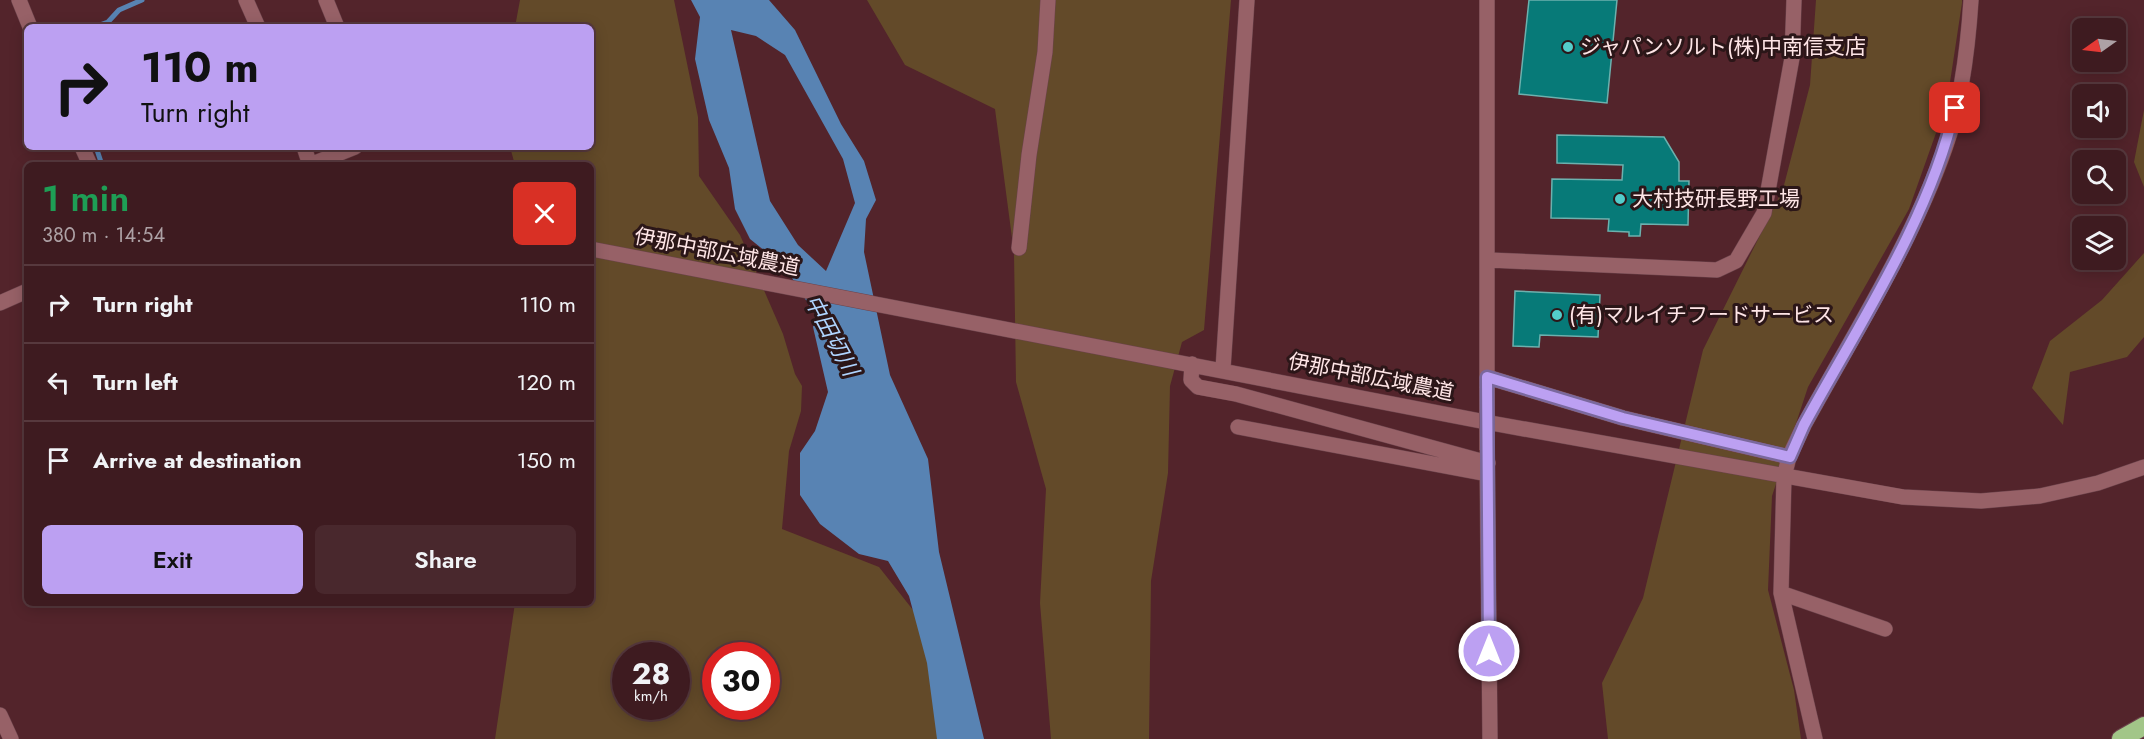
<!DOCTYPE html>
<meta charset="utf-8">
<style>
body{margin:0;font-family:Jost,"Noto Sans JP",sans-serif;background:#49282d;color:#f1f3f6;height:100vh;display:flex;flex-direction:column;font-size:22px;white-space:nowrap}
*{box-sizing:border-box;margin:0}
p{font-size:20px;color:#ada1a5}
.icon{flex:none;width:33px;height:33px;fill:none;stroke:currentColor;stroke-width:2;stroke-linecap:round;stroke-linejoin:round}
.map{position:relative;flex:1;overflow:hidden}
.side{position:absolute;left:24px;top:162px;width:570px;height:444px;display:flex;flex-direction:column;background:#3e1b20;border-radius:9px;box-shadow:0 3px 15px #0003,0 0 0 2px #57393e}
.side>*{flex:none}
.top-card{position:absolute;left:24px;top:24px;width:570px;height:126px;border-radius:9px;box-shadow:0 3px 15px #0003,0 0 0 2px #57393e;background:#bca0f2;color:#111;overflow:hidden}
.needle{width:39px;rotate:256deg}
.tools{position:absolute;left:2072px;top:18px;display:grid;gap:12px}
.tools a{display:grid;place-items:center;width:54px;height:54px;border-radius:9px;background:#3e1b20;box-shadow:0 3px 15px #0003,0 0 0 2px #57393e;font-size:30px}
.speed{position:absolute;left:612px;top:642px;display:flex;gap:12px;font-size:30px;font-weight:700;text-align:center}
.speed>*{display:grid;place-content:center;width:78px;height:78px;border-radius:50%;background:#3e1b20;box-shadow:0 3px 15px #0003,0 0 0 2px #57393e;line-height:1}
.speed small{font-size:15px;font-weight:400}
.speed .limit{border:9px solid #d22;background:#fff;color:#111}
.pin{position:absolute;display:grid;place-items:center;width:51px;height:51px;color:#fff;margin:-26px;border-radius:12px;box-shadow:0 3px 9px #0006}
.me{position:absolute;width:66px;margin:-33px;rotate:0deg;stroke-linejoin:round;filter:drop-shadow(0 0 4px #0008)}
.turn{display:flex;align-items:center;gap:21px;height:126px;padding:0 18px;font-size:27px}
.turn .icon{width:78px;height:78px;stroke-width:2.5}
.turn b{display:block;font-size:42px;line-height:51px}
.round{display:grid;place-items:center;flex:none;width:63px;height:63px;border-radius:9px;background:#49282d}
.head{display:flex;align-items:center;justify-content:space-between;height:102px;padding:0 18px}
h1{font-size:36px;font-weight:600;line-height:45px;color:#1e9e55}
.cta{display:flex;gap:12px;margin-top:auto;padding:12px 18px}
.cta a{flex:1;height:69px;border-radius:9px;background:#bca0f2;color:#111;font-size:24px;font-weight:600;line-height:69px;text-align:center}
.cta a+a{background:#49282d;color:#f1f3f6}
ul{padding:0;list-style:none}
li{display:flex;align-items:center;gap:18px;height:78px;padding:0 18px;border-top:2px solid #57393e}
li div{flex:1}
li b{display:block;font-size:22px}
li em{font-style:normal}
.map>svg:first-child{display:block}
</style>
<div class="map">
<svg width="2144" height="739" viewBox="0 0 2144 739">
<rect width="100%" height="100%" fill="#53242b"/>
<path fill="#634a29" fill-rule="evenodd" d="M520,0H674L698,117L699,176L740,235L783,334L795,374L802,386L801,411L789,451L782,529L879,567L932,634L951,739H495L515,603H591V165H515L510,147H591V27H515ZM626,656H676V706H626ZM716,656H766V706H716Z
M867,0H1231L1204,330L1182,342L1170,386L1168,473L1151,581L1149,739H1051L1040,603L1046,489L1016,382L1014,253L995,109L905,65Z
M1816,0H1962V3L1947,102L1909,209L1808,387L1772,496L1768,590L1794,690L1801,739H1608L1602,683L1643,598L1703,350L1783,189L1810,85Z
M2144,110V187L2134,162Z
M2144,253V337L2127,357L2070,372L2063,425L2032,388L2050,341L2102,300Z"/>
<path fill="#5883b3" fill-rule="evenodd" d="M691,0H769L795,30L841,124L864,161L876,200L866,219L864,252L890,375L928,459L939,552L984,739H937L927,663L909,596L888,561L859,554L820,524L800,495V453L815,431L828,392L813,327L816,316L785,267L750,239L735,209L729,168L709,120L695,59L700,17ZM731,30L756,36L785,55L843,159L855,203L826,271L798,245L770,201Z"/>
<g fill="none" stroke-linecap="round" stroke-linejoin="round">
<path stroke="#5883b3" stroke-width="5" d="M94,27L108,22L119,10L142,0
M96,147L102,165"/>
</g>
<path fill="#077a78" stroke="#6cb1ae" stroke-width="1.5" d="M1529,0H1617L1607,103L1519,94Z
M1557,135L1664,137L1679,162V181H1689L1688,225L1641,224L1640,236H1629V232L1608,231L1609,219L1551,218L1552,179L1622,180L1623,165L1557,163Z
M1515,291L1600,295L1598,337L1540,335L1539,347L1513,346Z"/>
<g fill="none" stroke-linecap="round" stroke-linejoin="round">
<g stroke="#6b434b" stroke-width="16">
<path id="minor" d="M19,0L30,27
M246,0L258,27
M326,0L337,27
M1487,0V388
M82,147L90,165
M304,147L310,165
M310,165L355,147
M1019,248L1029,155L1045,52L1048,0
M591,249L1491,423L1903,497L1981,501L2040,496L2098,483L2144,467
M1489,260L1717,270L1736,261L1764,213L1792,58L1794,0
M0,303L27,291
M1192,364L1191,380L1198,387L1236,394L1488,463
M1223,369L1247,0
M1487,377L1623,418L1789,457
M1238,427L1487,474
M1487,454L1490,739
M1781,593L1885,629
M0,715L11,739
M1815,739L1781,593L1784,477L1789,457L1804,425C1853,335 1911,245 1945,148C1961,104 1968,47 1971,0"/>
</g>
<g stroke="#6b434b" stroke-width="20">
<path id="highway" d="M2121,739L2144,726"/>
</g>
<use href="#minor" stroke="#976167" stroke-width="15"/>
<use href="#highway" stroke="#a2c688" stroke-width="18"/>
<g stroke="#6b434b" stroke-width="16" stroke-linecap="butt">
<path id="minor-bridge" d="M1487,450V388"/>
</g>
<use href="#minor-bridge" stroke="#976167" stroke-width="15"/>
</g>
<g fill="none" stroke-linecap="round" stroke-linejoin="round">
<g stroke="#7a689d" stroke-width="15">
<path id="route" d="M1489,651L1487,377L1623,418L1790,457L1804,425C1858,326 1930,218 1955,108"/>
</g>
<use href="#route" stroke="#bca0f2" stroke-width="10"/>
</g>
<g fill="#53cdca" stroke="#2b1618" stroke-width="2">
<circle cx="1568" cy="47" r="6"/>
<circle cx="1620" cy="199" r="6"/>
<circle cx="1557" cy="315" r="6"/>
</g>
<g text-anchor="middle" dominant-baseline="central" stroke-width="6" stroke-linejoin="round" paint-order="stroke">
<g font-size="21" fill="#fee5e6" stroke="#2b1618" text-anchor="start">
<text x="1580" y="47">ジャパンソルト(株)中南信支店</text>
<text x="1632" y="199">大村技研長野工場</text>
<text x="1569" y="315">(有)マルイチフードサービス</text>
</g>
<g font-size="21" fill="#fee5e6" stroke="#2b1618">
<text transform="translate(717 252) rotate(11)">伊那中部広域農道</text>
<text transform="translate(1371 377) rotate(11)">伊那中部広域農道</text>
</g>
<g font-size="22" font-style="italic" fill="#afd4fe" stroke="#2b1618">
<text transform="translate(832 335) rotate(62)">中田切川</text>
</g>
</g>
</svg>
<div class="tools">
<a><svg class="needle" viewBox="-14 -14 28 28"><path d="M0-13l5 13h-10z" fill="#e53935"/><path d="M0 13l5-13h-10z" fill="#ada1a5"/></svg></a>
<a><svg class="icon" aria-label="sound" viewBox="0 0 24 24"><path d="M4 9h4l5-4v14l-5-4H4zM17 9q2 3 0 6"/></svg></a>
<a><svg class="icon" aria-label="search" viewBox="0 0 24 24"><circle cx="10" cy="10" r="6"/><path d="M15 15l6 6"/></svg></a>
<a><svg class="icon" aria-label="layers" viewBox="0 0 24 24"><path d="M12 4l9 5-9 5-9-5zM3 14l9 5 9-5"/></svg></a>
</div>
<div class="speed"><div>28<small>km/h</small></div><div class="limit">30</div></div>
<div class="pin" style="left:1955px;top:108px;background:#d93025"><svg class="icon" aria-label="arrive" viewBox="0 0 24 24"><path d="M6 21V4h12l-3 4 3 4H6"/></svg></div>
<svg class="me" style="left:1489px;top:651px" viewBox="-20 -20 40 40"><circle r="17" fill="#bca0f2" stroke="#fff" stroke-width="3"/><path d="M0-11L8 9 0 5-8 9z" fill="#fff"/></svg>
<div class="top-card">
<div class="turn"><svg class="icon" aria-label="right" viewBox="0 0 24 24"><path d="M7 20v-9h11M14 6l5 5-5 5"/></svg><div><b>110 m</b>Turn right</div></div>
</div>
<section class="side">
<div class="head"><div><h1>1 min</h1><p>380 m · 14:54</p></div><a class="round" style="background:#d93025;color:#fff"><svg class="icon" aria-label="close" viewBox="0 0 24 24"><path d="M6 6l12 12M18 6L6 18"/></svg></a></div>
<ul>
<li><svg class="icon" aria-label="right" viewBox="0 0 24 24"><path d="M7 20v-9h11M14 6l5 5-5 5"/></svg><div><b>Turn right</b></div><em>110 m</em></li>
<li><svg class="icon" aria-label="left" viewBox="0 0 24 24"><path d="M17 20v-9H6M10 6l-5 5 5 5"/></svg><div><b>Turn left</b></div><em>120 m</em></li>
<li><svg class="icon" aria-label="arrive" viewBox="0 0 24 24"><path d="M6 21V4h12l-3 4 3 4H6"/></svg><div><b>Arrive at destination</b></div><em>150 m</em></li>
</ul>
<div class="cta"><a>Exit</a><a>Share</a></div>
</section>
</div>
